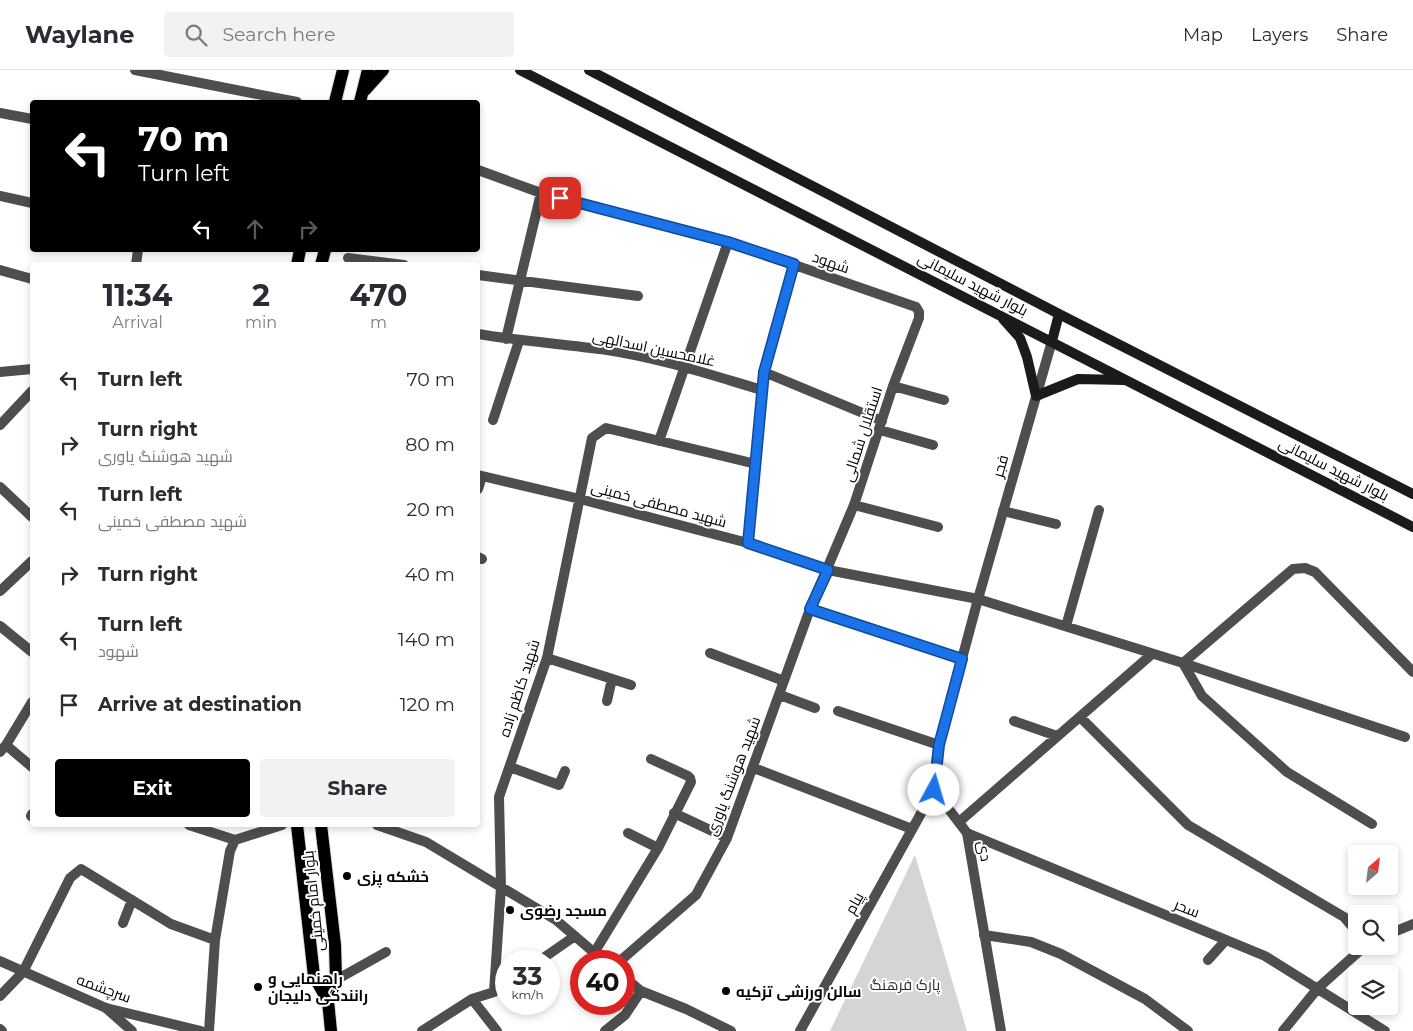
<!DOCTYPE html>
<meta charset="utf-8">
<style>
body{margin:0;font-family:Montserrat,Cairo,sans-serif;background:#f2f2f3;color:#2b2b33;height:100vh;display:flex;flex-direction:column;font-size:19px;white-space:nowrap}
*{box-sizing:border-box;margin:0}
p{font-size:16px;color:#7c7c81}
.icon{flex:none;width:28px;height:28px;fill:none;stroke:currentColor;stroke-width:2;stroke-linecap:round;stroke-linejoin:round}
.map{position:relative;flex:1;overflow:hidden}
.drawer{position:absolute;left:30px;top:192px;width:450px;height:565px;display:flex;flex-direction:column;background:#fff;border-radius:5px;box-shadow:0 2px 8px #0003}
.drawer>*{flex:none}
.guide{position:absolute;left:30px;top:30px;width:450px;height:152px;border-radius:5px;box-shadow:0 2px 8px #0003;background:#000;color:#fff;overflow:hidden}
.needle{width:32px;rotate:28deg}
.buttons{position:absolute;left:1348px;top:775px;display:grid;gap:10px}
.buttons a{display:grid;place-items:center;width:50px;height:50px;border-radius:5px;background:#fff;box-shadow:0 2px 8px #0003;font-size:25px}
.speed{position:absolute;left:495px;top:880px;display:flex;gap:10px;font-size:25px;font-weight:700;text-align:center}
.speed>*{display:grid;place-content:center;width:65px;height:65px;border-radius:50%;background:#fff;box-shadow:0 2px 8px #0003;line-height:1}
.speed small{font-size:12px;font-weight:400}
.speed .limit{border:8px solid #d22;background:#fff;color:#111}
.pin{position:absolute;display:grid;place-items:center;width:42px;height:42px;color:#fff;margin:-21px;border-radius:10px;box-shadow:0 2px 8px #0006}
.me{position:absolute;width:55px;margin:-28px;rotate:6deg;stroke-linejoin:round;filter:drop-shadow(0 0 4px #0008)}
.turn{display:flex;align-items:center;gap:18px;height:105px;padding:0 25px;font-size:22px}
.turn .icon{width:65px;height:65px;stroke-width:2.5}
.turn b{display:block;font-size:35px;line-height:42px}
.lanes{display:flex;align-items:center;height:48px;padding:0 25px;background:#0003;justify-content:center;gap:25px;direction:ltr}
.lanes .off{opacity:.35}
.eta{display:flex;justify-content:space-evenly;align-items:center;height:85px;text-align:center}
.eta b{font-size:30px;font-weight:700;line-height:35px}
.button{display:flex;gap:10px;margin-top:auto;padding:10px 25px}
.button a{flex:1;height:58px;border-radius:5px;background:#000;color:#fff;font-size:20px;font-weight:700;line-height:58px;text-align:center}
.button a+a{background:#f2f2f3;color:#2b2b33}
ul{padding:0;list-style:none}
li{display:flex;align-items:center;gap:15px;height:65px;padding:0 25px}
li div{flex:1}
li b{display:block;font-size:19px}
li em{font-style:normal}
header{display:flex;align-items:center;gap:30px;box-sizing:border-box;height:70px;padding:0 25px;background:#fff;border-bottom:1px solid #e1e1e2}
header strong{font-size:24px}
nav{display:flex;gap:28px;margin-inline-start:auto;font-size:18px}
.search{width:350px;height:45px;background:#f2f2f3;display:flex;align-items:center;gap:12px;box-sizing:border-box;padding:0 18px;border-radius:5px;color:#7c7c81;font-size:19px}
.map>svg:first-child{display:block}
</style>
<header>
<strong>Waylane</strong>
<div class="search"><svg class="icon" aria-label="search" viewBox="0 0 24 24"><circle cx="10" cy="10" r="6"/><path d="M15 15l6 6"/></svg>Search here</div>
<nav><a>Map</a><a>Layers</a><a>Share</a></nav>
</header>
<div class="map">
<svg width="1413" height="961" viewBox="0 0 1413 961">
<rect width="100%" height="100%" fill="#fff"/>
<path fill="#d5d5d5" d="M915,785L967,961H830Z"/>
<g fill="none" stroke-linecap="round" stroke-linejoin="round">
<g stroke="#dbdbdb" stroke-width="14">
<path id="primary" d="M365,20L383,0
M335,32L343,0
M360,32L368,0
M297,195L300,180
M321,195L325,180
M297,755L314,906L328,931L331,961
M321,755L335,875L336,910L328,931"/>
</g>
<path stroke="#4e4e4e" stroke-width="10" d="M135,0L297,32
M0,43L32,49
M478,100L541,123L728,172L916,237L919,242V248L893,316L854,435L810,539L727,768L696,825L620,891
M0,126L32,133
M348,188L404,195
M136,195L138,180
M0,200L32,209
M478,205L638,226
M478,264C520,271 564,274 607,280C660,288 711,305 762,320
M506,269L541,123
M0,302L32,299
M764,302L882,351
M893,316L944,330
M493,350L519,271
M0,355L32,321
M880,360L933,375
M659,371L728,172
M478,405L580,429L748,473L828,500L978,529L1183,593L1405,667
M0,417L32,447
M478,419L482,406
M854,435L938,457
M1003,441L1056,454
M748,473L764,302L794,194
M478,487L482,489
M0,521L32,491
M810,539L962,589
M0,556L32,582
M1066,556L1099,440
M710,583L784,611
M547,588L631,615
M1183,593L1293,499L1305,498L1315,502L1413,602
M1183,593L1202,626L1287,702L1372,754
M780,625L815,638
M607,631L612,609
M838,641L939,675
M1080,647L1188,755L1344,847L1356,861
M1014,651L1057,666
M6,675L32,697
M0,682L6,675L32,632
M510,697L559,715L565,701
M754,698L912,759
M674,743L727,768
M31,746L32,744
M959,752L1152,584
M189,755L235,770
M377,755L426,772L556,850L604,891
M628,763L658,778
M967,763L1265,886L1385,961
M123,853L132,830
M1389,864L1413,854
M984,865L1031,872L1061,884L1145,929L1188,961
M594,883L658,778L691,712L690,708L688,706L651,689
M1208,890L1226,870
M539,891L575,866
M624,907L641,921L686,939L731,961
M336,910L386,882
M494,922L501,817L499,727L547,588L592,368L606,358L756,394
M0,926L23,902L70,808L81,799L171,854L215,870
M472,929L497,961
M106,938L132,961
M0,959L2,961
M209,961L215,870L230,781L235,770L282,755
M422,961L472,929L494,922L506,914
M605,961L625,945L641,921
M800,961L934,720
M1283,961L1318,918L1365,876"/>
<path stroke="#4e4e4e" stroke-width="10" d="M0,891L106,938L201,961
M1001,961L967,763L934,720L939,675L978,529L1052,271"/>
<path stroke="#1b1b1b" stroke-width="10" d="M520,0L1413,457
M589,0L1059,244L1413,424
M1003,249L1020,268L1027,287L1036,326L1078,309L1124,310
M1052,271L1059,244"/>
<use href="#primary" stroke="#000" stroke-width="12"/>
</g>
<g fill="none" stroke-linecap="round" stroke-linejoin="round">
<g stroke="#114b97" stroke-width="12">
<path id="route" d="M560,128L728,172L794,194L764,302L748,473L828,500L810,539L962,589L939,675L934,720"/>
</g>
<use href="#route" stroke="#1a73e8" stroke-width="9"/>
</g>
<g fill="#000" stroke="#fff" stroke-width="2">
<circle cx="347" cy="806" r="5"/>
<circle cx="510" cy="840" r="5"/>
<circle cx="258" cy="917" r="5"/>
<circle cx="726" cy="921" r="5"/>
</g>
<g text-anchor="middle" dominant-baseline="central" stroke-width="4" stroke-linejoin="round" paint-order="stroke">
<g font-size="15" fill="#000" stroke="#fff">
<text transform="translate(831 192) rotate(19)">شهود</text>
<text transform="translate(973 214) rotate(27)">بلوار شهید سلیمانی</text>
<text transform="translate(654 278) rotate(12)">غلامحسین اسدالهی</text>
<text transform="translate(862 364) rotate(-72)">استقلال شمالی</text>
<text transform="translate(1000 396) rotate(-74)">فجر</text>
<text transform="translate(1334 399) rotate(27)">بلوار شهید سلیمانی</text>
<text transform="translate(659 434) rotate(15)">شهید مصطفی خمینی</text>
<text transform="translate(519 618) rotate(-72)">شهید کاظم زاده</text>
<text transform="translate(733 706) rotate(-69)">شهید هوشنگ یاوری</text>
<text transform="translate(985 781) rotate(80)">دی</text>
<text transform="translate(313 831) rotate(-96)">بلوار امام خمینی</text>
<text transform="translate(854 833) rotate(-61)">پیام</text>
<text transform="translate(1187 838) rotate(22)">سحر</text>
<text transform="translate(104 918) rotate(20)">سرچشمه</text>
</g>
<g font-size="15" font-weight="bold" fill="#000" stroke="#fff" text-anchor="start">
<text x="357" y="806">خشکه پزی</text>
<text x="520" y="840">مسجد رضوی</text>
<text x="268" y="908">راهنمایی و<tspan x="268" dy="17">رانندگی دلیجان</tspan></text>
<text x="736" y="921">سالن ورزشی تزکیه</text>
</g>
<g font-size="15" fill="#2c2c2c" stroke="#fff">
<text x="905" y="914">پارک فرهنگ</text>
</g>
</g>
</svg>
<div class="buttons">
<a><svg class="needle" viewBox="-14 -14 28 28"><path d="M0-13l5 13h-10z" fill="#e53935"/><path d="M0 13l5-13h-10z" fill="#7c7c81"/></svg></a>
<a><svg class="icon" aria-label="search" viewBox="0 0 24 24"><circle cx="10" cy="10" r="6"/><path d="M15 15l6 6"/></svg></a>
<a><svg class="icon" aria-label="layers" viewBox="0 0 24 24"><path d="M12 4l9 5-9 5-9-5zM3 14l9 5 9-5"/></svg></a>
</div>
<div class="speed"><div>33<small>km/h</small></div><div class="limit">40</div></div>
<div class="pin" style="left:560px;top:128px;background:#d93025"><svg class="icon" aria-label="arrive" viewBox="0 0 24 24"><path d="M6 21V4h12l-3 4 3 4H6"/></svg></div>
<svg class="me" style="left:934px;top:720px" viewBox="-20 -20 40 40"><circle r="19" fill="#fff"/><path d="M0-13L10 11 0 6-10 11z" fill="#1a73e8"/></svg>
<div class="guide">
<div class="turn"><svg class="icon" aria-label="left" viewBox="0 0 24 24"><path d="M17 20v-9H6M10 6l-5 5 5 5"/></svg><div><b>70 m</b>Turn left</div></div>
<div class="lanes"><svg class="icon" aria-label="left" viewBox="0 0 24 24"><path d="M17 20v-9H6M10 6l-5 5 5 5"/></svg><svg class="icon off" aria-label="ahead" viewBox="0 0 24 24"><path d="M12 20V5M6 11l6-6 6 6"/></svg><svg class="icon off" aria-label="right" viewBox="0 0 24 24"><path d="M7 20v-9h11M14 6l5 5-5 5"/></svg></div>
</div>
<section class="drawer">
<div class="eta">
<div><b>11:34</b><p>Arrival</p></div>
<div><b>2</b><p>min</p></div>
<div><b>470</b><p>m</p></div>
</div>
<ul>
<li><svg class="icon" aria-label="left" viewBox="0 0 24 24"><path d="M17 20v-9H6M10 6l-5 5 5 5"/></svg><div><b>Turn left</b></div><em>70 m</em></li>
<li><svg class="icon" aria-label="right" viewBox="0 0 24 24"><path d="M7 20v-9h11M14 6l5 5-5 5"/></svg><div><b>Turn right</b><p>شهید هوشنگ یاوری</p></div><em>80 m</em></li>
<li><svg class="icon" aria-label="left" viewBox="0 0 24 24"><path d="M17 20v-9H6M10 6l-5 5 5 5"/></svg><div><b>Turn left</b><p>شهید مصطفی خمینی</p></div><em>20 m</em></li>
<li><svg class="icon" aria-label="right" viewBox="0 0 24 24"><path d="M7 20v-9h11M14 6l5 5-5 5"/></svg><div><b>Turn right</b></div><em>40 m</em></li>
<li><svg class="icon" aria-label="left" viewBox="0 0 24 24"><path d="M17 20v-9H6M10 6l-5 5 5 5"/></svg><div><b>Turn left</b><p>شهود</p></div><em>140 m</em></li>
<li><svg class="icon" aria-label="arrive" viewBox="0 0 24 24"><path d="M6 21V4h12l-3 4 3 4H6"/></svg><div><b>Arrive at destination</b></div><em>120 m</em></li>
</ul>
<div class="button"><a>Exit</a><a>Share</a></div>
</section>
</div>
